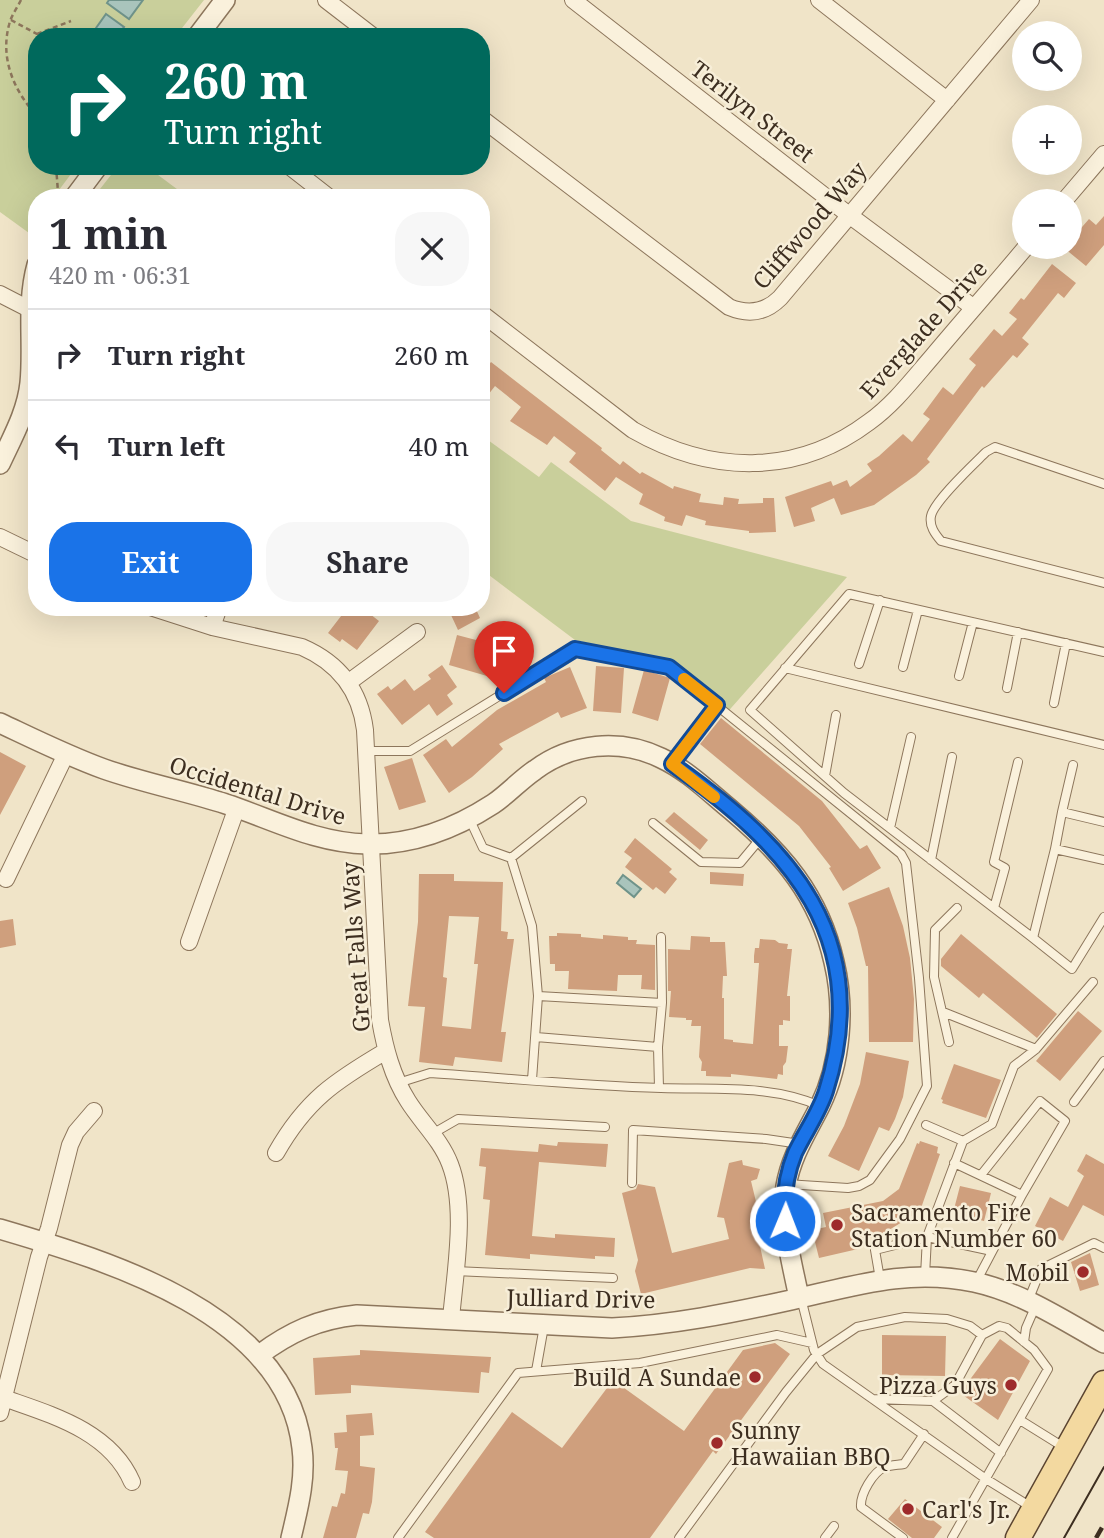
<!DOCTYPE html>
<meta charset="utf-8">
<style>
body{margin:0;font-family:"Noto Serif",serif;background:#f7f7f7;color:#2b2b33;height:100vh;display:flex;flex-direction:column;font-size:26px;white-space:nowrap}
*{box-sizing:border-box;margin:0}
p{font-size:23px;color:#7c7c81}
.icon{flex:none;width:38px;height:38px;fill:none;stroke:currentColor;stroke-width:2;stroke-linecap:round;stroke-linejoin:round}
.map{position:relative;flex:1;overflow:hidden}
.panel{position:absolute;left:28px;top:189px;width:462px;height:427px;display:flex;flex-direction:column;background:#fff;border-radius:28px;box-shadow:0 7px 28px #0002}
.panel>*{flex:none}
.banner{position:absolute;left:28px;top:28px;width:462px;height:147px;border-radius:28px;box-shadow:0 7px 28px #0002;background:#00695c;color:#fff;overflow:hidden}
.buttons{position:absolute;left:1012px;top:21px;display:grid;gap:14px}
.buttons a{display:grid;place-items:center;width:70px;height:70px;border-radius:50%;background:#fff;box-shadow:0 7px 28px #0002;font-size:35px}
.pin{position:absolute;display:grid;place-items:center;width:60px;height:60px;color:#fff;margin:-72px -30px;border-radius:50% 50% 50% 0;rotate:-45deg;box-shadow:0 0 7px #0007}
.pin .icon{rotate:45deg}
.me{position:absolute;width:77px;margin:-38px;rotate:1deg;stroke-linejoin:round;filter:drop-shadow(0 0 5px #0008)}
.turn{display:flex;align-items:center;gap:24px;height:147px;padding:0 21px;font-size:32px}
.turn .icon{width:91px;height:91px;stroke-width:2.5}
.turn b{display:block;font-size:49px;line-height:60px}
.round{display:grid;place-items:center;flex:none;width:74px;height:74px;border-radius:28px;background:#f7f7f7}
.overview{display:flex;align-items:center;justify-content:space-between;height:119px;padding:0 21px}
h1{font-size:42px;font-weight:700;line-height:52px}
.cta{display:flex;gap:14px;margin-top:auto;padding:14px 21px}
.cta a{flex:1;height:80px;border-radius:28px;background:#1a73e8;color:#fff;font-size:28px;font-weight:700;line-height:80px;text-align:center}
.cta a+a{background:#f7f7f7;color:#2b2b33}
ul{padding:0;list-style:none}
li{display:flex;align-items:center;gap:21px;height:91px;padding:0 21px;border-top:2px solid #e1e1e2}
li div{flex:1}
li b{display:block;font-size:26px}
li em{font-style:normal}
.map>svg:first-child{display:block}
</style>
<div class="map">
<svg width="1104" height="1538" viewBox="0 0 1104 1538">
<rect width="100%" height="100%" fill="#f0e4c8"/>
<path fill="#c9cf9b" d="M0,0H204L175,37H37V166H77L53,198H37V219L29,233L0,212Z
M118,166H146L189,198H93Z
M481,435L539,477L551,462L631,521L847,577L724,716L669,661L575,640L481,569Z"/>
<path fill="#a9c4bc" stroke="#6f938a" stroke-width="2" d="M109,0H143L129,19L107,3Z
M106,14L124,27L116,37H107L96,28Z
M623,875L641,889L634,897L617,883Z"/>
<path fill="#cf9f7d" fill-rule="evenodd" d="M1104,216V245L1086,266L1064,248L1069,247V242L1089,219L1096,225Z
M1052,264L1076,283L1064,298L1058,293L1022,338L1029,344L1017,358L1013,355L984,388L982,386L927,459L930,462L916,475L874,505L841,515L834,498L811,508L815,521L794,527L785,497L831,481L833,486L847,480L850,487L872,471L867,464L879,456L903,434L912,442L930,419L923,414L943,387L953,395L976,365L969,359L994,329L1002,336L1017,319L1009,313L1021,298L1024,300Z
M491,362L602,448L601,450L620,465L623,461L640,474L642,472L673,489L674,486L701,494L699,502L723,505L724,497L739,499L738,504L763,503V498H774L776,532L749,533V531L705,525L706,521L686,515L682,526L664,521L665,517L639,504L643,494L616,477L605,491L569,462L576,453L554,436L547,445L510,421L521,407L495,386L481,404V375Z
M348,607H361L379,621L357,650L342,639L340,642L328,633Z
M453,607H475L480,618L458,630L451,615L455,613Z
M457,635L495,645L487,676L449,665Z
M442,665L457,687L447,695L453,704L437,716L429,704L402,725L377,694L388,686L391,690L405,679L414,691L431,679L428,675Z
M596,666L624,668L621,713L593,711Z
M570,667L587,708L561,718L558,712L499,744L503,749L472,777L449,793L423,755L446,739L452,747L497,710L546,682L544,678Z
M644,670L670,678L658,721L632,713Z
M721,718L822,801L860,849L867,845L881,868L843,891L829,868L831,867L799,826L700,744Z
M0,752L26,766L0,815Z
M412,758L426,802L399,810L384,767Z
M674,812L708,840L700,850L665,821Z
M635,838L672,869L669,872L677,879L665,894L656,887L653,890L625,867L632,858L624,852Z
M710,872L744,874L743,886L710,884Z
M419,874H454V881L503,882L501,931L508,932L507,939H514L501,1032H506L502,1062L455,1057L453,1066L419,1062L425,1007L408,1006L418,922ZM449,916L479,917L474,964H478L471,1029L442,1026L447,978L443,977Z
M889,887L903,926L910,958L914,999L913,1042H869L868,966H866L857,928L848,903Z
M13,919L16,945L0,948V921Z
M557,933L581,934V937L603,939V935L628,937V940H637L636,944L655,945V990L641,989L642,975H618L617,991L568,989L569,971H555V964H550L549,936H557Z
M961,934L1057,1014L1037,1038L983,993L979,998L941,966V959Z
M691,936L710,937V942H725L727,976H723L722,998H724V1039L733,1040V1042L753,1044L759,963H754V956L755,948H759L760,939L775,940L779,943L788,944L787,949H792L787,996H790V1021L783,1020V1025H779V1046H788L786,1062L783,1066V1075L778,1074L777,1079L731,1074V1077L706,1076V1071H701L702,1062L699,1057L701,1026H691L692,1020H686V1018L669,1017L671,991H668V949L690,950Z
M1078,1011L1102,1031L1060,1081L1036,1061Z
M866,1052L909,1061L903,1097L895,1119L889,1131L879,1127L859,1171L828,1156L844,1126L860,1084Z
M954,1064L1001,1080L986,1118L942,1103L943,1100L941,1099Z
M920,1141L938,1147L937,1153L940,1154L920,1211L889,1230L890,1234L856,1241L858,1249L819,1258L812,1230L826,1227L823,1213L883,1201L899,1189L917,1143L919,1144Z
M558,1142L608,1144L606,1167L539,1162L532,1236L555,1238V1234L615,1238L614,1257L595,1256V1259L530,1254V1259L485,1255L490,1200L483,1199L486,1167L479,1166L481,1148L538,1152L539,1144L557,1146Z
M1086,1154L1104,1164V1216L1083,1205L1063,1241L1035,1226L1050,1197L1068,1207L1084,1176L1077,1171Z
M742,1160L743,1165L760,1169L757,1179L751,1181L758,1210L755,1223L765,1269L750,1268L641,1294L635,1271L638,1260L622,1193L636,1189L638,1184L655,1187L672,1253L729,1239L724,1218L717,1217L729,1163Z
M960,1186L991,1193L984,1221L953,1213Z
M1090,1253L1099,1285L1080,1291L1071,1262Z
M882,1335L946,1336L945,1376L882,1375Z
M1000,1339L1030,1361L998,1420L960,1393Z
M775,1343L790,1354L716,1454L713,1451L650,1538H434L425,1532L512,1412L562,1448L613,1380L684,1431L743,1350Z
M360,1350L491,1357L489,1373L481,1372L479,1393L351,1385V1393L315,1395L313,1358L360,1355Z
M372,1413L374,1435L360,1436V1466L375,1468L372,1502L369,1514L363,1513L356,1538H323L332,1506L337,1507L341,1493L345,1494L348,1471L335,1470L338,1448H335L334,1433L347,1432L346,1415Z
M905,1499L942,1527L934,1538H912L888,1519Z"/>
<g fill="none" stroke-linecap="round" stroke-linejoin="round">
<g stroke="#8d765c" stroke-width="10">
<path id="service" d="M1104,484L995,447L986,452C973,465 934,501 931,516C929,526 935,534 941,541L1104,583
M859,664L880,600
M903,667L918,610
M785,668L1104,745
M959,676L973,622
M1007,688L1018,632
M1054,703L1066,643
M366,751H410L575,649L669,667L901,854L906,863L919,978L927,1086L900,1139L870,1180L859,1186L848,1188L786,1184
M672,763L717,705
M825,776L836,715
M1062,812L1073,765
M469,818L483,848L511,858L532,926L538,996L532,1080
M1104,822L1062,812L1055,849L1104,860
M653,823L701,862L740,863L760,839
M890,828L911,737
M1055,849L1033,938L1072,969L1104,917
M511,858L582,801
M931,860L952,757
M994,908L1005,868L994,862L1018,762
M661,937L662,1003
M1033,938L844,793L750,710L849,594L1104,652
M538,996L662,1003L658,1047
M943,1012L1036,1049
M536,1037L658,1047L659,1088
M949,1042L934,977L935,930L957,908
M398,1083L430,1073C507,1078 584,1086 661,1088C714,1090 770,1084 820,1106
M1074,1102L1104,1061
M926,1125L963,1141L927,1237L992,1251
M432,1134L458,1119L605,1127
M963,1141L992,1124L1014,1066L1036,1049L1093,982
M954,1163L1022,1195L976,1282
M981,1175L1040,1101L1065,1121L1022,1195
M632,1183L633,1130L766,1139L800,1144
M455,1271L613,1278
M880,1279L875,1250L927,1237L925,1276
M801,1298L814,1350L823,1364L986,1479L1031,1507
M1028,1301L1041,1269L1094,1243L1104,1248
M1024,1342L1026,1328L1036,1305
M536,1371L544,1326
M873,1399L933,1401L955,1385L982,1335L999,1326L1007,1328L1034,1350L1048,1369L952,1538
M933,1401L1001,1453
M1020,1420L1065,1448
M398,1538L518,1373L640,1363L777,1335L812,1343
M679,1538L786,1392L817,1354L857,1327L905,1317L947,1319L970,1326L982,1335
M825,1538L834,1526
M903,1538L861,1507C860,1494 873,1472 885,1467C891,1465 898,1465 904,1464L924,1434"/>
</g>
<g stroke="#8d765c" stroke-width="18">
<path id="minor" d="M326,0L374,37
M573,0L849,215L974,308
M819,0L947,100
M481,118L729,307C748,315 765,313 780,298L1031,0
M289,166L330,198
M1064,201L1104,154
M0,294L29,309
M481,313L633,430C710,474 796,477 869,422C894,404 912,380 932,357C963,320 995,284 1026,247
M0,537L37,555
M150,607L212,627L302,647C339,663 360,690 365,730L380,1020C385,1048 392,1076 408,1101C421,1122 441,1140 450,1164C467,1208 455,1272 451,1319
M212,627L219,607
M349,682L417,632
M6,879L66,754
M189,942L237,807
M276,1153C306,1100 335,1081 386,1051
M4,1398C52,1415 110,1431 132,1482
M0,1413L39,1257L49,1228L70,1145L76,1132L94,1111"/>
</g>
<g stroke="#8d765c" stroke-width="22">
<path id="tertiary" d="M197,37L225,0
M74,198L98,166
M0,464C12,438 27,412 30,383C34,343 26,305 37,265
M0,723C34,739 68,756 104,769C144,783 186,791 226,804C274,820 316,843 367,844C412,845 456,828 493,804C508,794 520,780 535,770C571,743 620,738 661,758C687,770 709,792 731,810C782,853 819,895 834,962C845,1008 841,1063 820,1106C807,1132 791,1156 786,1186C780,1222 792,1262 799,1298
M0,1229C109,1261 287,1314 302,1448C306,1479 298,1508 291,1538
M259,1355C290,1332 318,1319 357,1315L612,1328C672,1325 732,1313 791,1300C854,1286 908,1268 974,1282C1021,1292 1063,1320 1104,1343"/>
</g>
<g stroke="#5b4430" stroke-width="27">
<path id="primary" d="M1018,1538L1104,1383"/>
</g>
<path stroke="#8d765c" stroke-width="2.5" stroke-dasharray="5 3.5" stroke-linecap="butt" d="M21,0C17,8 11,16 9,25C0,59 14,91 37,116
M11,20L37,34V77
M37,34L71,21
M56,166L58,192"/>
<use href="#service" stroke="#faf1dc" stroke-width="8"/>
<use href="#minor" stroke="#faf1dc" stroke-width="16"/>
<use href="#tertiary" stroke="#faf1dc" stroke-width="19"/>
<use href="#primary" stroke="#f3d9a0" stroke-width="24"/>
<path stroke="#3d2e20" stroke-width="2" d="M1064,1538L1104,1467"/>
<path stroke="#3d2e20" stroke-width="4.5" stroke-dasharray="12 12" stroke-linecap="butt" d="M1096,1538L1104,1524"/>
</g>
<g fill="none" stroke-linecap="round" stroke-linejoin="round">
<g stroke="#114b97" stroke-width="18">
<path id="route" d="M504,693L575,649L669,667L717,705L672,764C789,846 875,938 826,1091C819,1113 805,1132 795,1153C786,1175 783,1197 785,1221"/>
</g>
<use href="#route" stroke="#1a73e8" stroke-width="12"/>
<path stroke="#f59e0b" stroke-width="12" d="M684,679L717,705L672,764L714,797"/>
</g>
<g fill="#9e2a2b" stroke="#f7eed8" stroke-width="2.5">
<circle cx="837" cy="1225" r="7"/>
<circle cx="1083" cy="1272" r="7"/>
<circle cx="755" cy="1377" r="7"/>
<circle cx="1011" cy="1385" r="7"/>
<circle cx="717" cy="1443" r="7"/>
<circle cx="908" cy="1509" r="7"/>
</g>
<g text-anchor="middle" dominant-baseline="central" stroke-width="5" stroke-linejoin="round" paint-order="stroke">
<g font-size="23" fill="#3d2e20" stroke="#f7eed8">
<text transform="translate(753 111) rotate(38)">Terilyn Street</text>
<text transform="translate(809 225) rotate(-49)">Cliffwood Way</text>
<text transform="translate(923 329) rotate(-48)">Everglade Drive</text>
<text transform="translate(258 790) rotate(17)">Occidental Drive</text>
<text transform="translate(355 947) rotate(-94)">Great Falls Way</text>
<text transform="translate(581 1298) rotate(1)">Julliard Drive</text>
</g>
<g font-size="23" fill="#3d2e20" stroke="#f7eed8" text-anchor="start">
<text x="851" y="1212">Sacramento Fire<tspan x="851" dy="26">Station Number 60</tspan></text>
<text x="1069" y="1272" text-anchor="end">Mobil</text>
<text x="741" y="1377" text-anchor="end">Build A Sundae</text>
<text x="997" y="1385" text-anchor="end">Pizza Guys</text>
<text x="731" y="1430">Sunny<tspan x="731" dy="26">Hawaiian BBQ</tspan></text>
<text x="922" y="1509">Carl's Jr.</text>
</g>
</g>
</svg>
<div class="buttons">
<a><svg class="icon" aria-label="search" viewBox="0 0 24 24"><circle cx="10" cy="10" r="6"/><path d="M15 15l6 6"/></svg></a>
<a>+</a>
<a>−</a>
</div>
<div class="pin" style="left:504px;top:693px;background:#d93025"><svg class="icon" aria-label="arrive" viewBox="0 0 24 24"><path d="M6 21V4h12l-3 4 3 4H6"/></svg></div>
<svg class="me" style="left:785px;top:1221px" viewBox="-20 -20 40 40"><circle r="17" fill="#1a73e8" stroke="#fff" stroke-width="3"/><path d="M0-11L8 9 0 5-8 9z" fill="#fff"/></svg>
<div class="banner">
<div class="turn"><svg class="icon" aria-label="right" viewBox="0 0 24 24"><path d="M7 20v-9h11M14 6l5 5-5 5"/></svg><div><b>260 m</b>Turn right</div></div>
</div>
<section class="panel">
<div class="overview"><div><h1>1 min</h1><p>420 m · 06:31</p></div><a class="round"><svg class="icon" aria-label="close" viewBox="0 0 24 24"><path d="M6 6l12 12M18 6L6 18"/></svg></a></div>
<ul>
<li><svg class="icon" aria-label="right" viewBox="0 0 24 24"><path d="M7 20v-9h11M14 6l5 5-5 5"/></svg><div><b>Turn right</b></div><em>260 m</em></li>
<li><svg class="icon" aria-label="left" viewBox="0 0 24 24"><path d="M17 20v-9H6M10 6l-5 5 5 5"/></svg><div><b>Turn left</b></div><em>40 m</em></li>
</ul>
<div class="cta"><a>Exit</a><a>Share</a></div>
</section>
</div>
